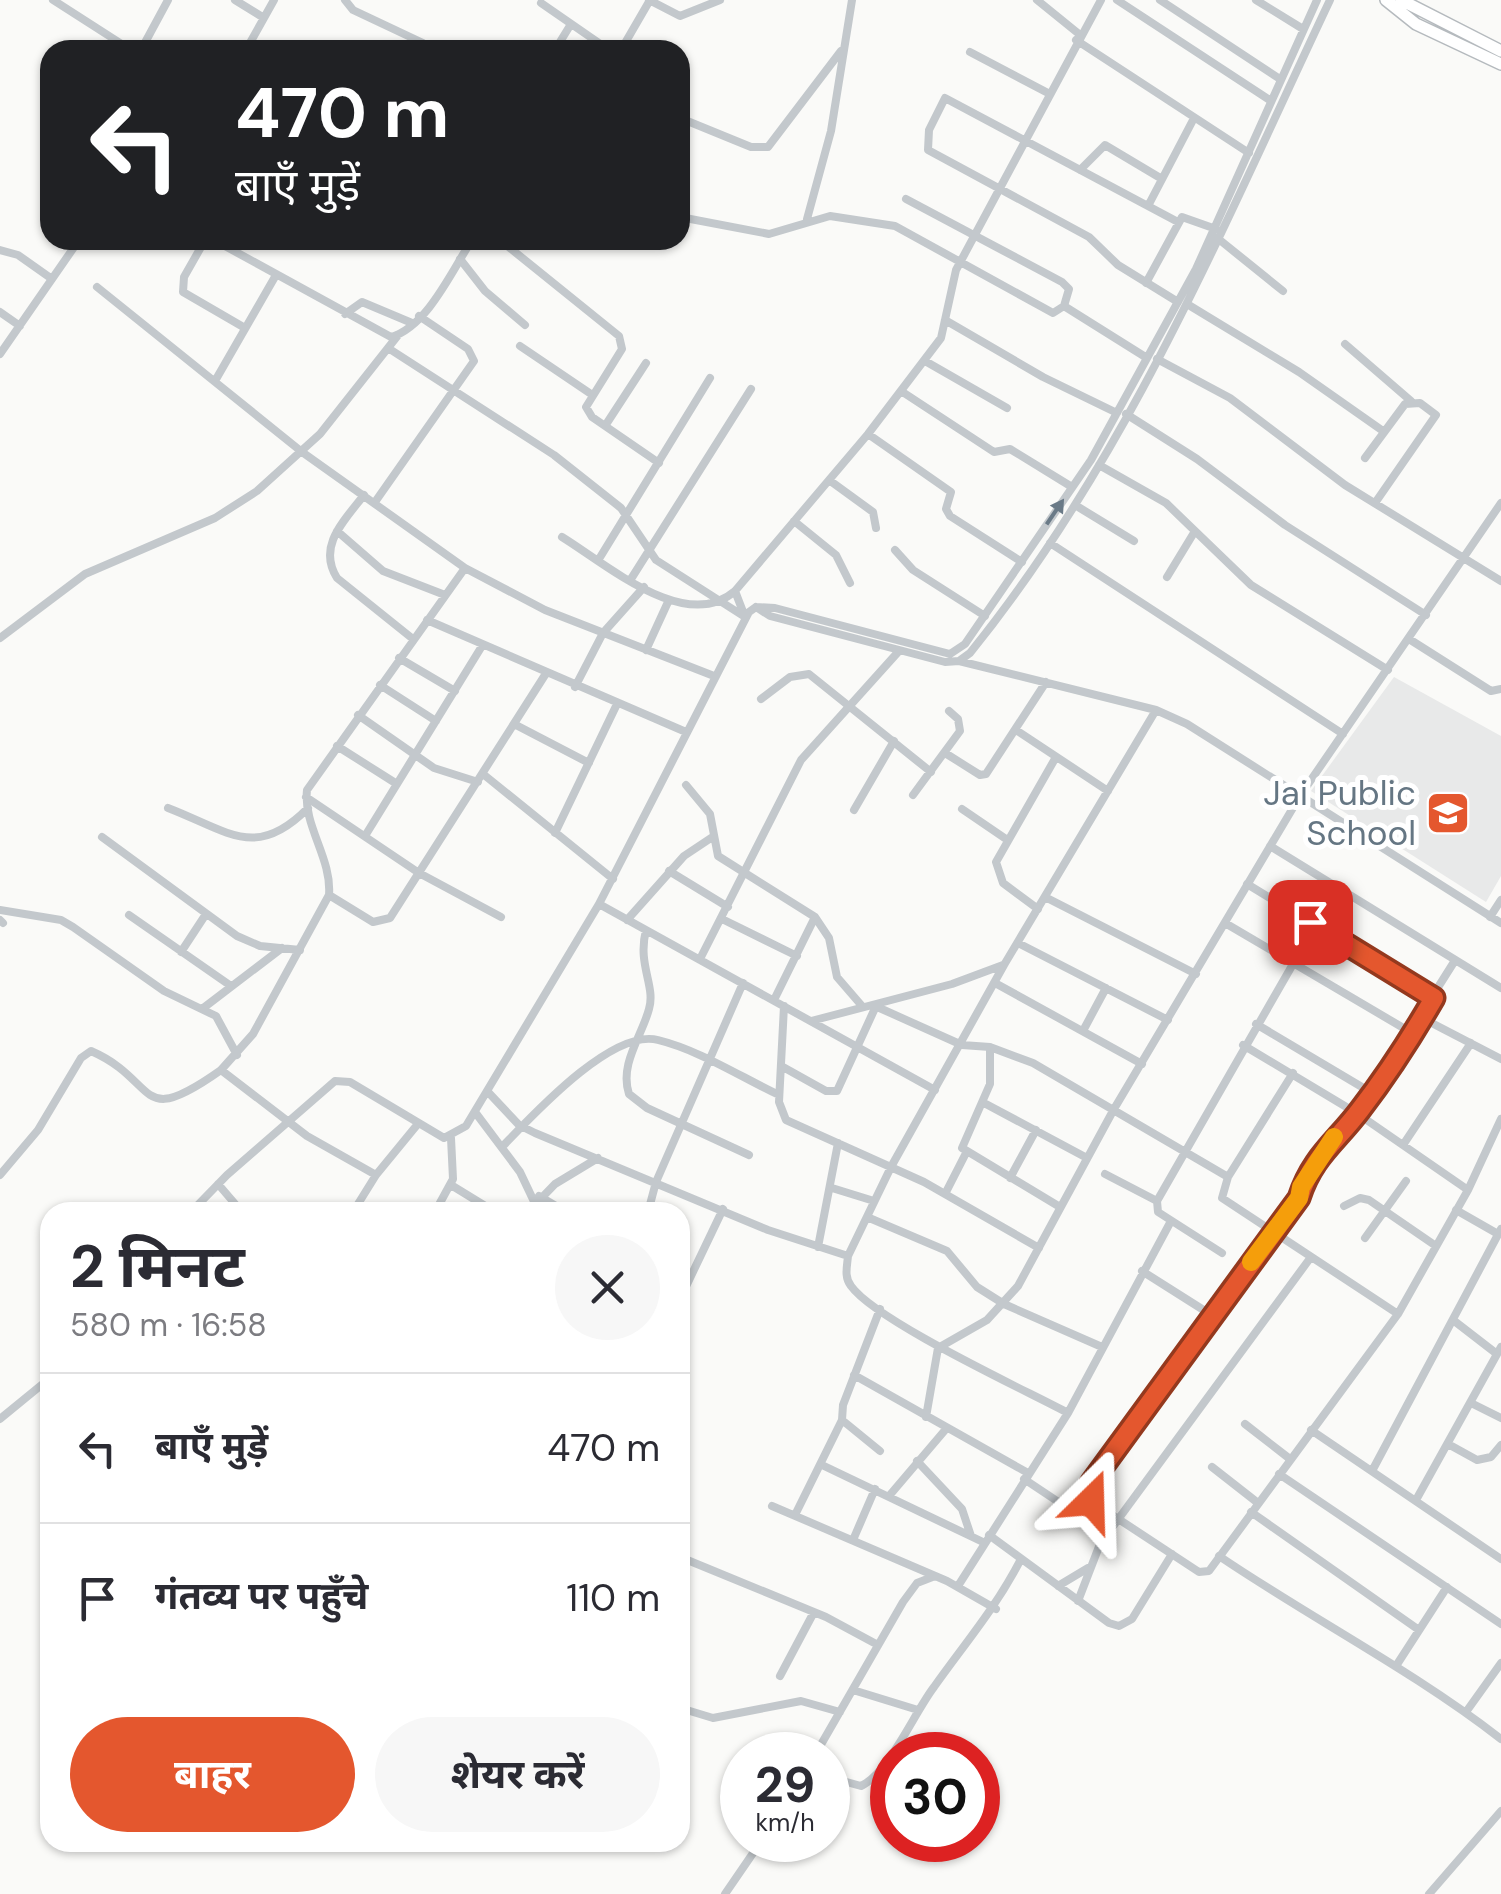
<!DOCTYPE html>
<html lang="hi">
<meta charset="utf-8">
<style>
body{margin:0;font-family:"DM Sans","Noto Sans Devanagari",sans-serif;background:#f7f7f7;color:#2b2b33;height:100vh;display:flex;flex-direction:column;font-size:38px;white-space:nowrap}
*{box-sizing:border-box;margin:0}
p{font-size:32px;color:#7c7c81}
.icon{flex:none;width:55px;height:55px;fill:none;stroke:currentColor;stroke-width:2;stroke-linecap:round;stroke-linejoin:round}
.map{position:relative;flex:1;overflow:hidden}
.drawer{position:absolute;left:40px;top:1202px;width:650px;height:650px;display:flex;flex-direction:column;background:#fff;border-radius:30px;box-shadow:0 2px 8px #0004}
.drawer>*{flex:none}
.hud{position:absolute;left:40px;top:40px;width:650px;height:210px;border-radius:30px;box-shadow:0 2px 8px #0004;background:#202124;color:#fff;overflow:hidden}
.speed{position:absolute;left:720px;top:1732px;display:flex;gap:20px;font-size:50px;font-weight:700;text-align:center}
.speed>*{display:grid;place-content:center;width:130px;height:130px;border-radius:50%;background:#fff;box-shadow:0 2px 8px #0004;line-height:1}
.speed small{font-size:25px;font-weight:400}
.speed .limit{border:15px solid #d22;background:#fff;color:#111}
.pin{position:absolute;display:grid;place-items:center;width:85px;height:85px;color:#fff;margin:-42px;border-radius:20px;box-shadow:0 5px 15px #0006}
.me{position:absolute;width:110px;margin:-55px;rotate:22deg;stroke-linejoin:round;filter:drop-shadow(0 0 8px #0008)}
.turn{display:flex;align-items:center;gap:35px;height:210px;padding:0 30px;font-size:45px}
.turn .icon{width:130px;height:130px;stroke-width:2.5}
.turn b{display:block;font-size:70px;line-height:85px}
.round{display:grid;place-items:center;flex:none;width:105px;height:105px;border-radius:52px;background:#f7f7f7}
.overview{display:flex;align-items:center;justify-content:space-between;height:170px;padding:0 30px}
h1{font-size:60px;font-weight:700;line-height:75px}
.cta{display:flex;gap:20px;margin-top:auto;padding:20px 30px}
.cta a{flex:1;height:115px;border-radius:60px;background:#e4572e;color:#fff;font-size:40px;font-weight:700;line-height:115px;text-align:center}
.cta a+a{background:#f7f7f7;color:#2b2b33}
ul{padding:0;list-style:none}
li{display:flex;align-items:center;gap:30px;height:150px;padding:0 30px;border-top:2px solid #e1e1e2}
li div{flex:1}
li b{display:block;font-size:38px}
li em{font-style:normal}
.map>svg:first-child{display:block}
</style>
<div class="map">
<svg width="1501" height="1894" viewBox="0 0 1501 1894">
<rect width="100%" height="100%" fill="#fafaf8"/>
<path fill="#e8e9e9" d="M1394,677L1501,736V876L1486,902L1311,791Z"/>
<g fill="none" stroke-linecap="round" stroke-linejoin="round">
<g stroke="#b5babe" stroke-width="14">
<path id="primary" d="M1386,0L1416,24L1501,64
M1401,0L1501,51"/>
</g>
<path stroke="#c3c8cc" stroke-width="8" d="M53,0L131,50
M235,0L264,18
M345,0L353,10L423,43
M649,0L680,16L720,0
M1037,0L1079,34
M1117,0L1271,101
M1160,0L1280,79
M1256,0L1303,29
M541,3L609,50
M1076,40L1249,153
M141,50L168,0
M246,50L274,0
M555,50L571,24
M621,50L650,0
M970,52L1048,93
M680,118L751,147H768L841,51
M1080,170L1105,145L1162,179
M1148,206L1193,120
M680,217L769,234L830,216L895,226L1053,313L1064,306L1069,289L1062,282L906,199
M807,219L831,131L852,0
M205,240L184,277L183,292L245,328
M214,240L391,337C428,326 452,270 472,240
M500,240L619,336L622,349L586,407L592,417L659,463
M1221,241L1283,291
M0,250L18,255L52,279
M460,259L485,291L525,325
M1146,283L1182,217L1216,229
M97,287L302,452L465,568L545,610L714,676
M1178,302L1118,265L1089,237L928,150L929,130L945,98L1178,222
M1187,304L1299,372L1383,431
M1064,306L1147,358
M0,312L20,326
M345,314L362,302L412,323
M945,320L1043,377L1117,413
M1345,344L1411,401
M520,346L591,394
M388,348L554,455L621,508L656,560L745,617
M0,354L79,240
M1157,359L1230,398L1345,485L1501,581
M925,361L1007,408
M215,381L276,275
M901,391L994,452L1010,449L1072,487
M1126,414L1197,459L1285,525L1426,615
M605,426L646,363
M868,434L951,492L946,509L950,516L1022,562
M1365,458L1405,404L1420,403L1436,415L1375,503
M1099,465L1166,503L1251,585L1388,670
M829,480L873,512L876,528
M364,495C344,521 317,546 337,578L413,639
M375,502L474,361L468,349L419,316
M1075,505L1134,541
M794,521L836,555L850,583
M337,531L383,571L445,595
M562,537C606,564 686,634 735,591L868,434L941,338L956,270L1101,0
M1050,543L1343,734
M895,550L913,570L985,616
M599,559L710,378
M1167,577L1195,531
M631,579L751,389
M735,591L745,617
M756,607L770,616L945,662L959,661L970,653C1128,458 1224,224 1330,0
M427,620L686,732
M0,638L85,574L215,518L257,491L320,434L399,334
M1409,639L1491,691L1501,689
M646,650L668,602
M399,658L455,691
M959,661L1156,710L1187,724L1501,923
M380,685L436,721
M575,687L603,633L644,587
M761,699L790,677L809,674L931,772
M358,715L434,768L478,782
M514,724L589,763
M1016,730L1108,791
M337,746L397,784
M945,753L980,775L986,774L1046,682
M483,774L613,879
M686,785L710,814L718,856L815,917L829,938L837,977L862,1006
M913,795L960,731L958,719L949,711
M306,797L419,873L501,917
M168,808C228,831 256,861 308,808
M962,809L1006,839
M854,810L894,741
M555,833L617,704
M365,836L482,646
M102,837L237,936L260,946L300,950
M1270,846L1501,988
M669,871L728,907
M1247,884L1434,998
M329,895L373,922L390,918L545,675
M1045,897L1196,974
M599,904L935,1090
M1038,909L1003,883L996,862L1056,757
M0,910L61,920L73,927L164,991L216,1016L237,1055
M129,915L231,986
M1490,917L1501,900
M722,919L797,956
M0,920L3,923
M627,920L684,856L714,836
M1225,923L1412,1033
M646,930C637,965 656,986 649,1009C642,1036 619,1064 629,1094L647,1108L749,1155
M1018,943L1168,1020
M181,952L206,914
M700,959L801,760L899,651
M995,983L1142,1064
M774,1000L815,917
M784,1006L779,1102L786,1120L924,1182L1039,1248
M875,1006L962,1045L990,1047L1033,1063L1228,1177
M202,1009L282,948
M1422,1018L1501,1059
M811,1021L952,984L1003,965
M1256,1024L1372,1093
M1084,1029L1106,988
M1243,1045L1358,1114L1468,1190
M990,1047V1084L962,1148L1060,1207
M783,1067L826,1091H837L876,1006
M221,1070L253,1034L329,895C332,858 303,826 307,790L465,568
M1293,1073L1228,1177L1222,1198L1398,1314
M488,1092L519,1125L535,1133L768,1230L848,1256
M984,1103L1087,1158
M475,1112L520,1172L539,1212
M1403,1145L1471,1043
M502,1147C532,1116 612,1028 658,1040C699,1050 741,1077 779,1095
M1105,1174L1157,1201
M0,1175L38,1130L81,1058L91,1051C160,1081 135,1131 221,1070L307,1136L376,1175
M1010,1178L1036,1130
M1299,1181V1198L1088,1490L1091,1501L1199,1572L1209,1571L1398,1314L1468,1190L1501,1119
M218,1184L242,1212
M451,1185L495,1212
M1301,1187L1339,1130L1358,1114L1454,962
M832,1188L874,1201
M945,1194L966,1153
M539,1196L566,1212
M1344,1206L1360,1198L1369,1200L1436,1246
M1456,1210L1498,1234
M191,1212L227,1175L335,1081L350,1082L444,1138L466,1126L599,904L749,612L756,607L775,608L950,654L965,644L1091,460L1196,269L1317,0
M353,1212L376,1175L417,1125
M435,1212L453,1179L451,1138
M528,1212L555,1184L598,1158
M648,1212L656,1182L743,983
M867,1217L947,1251L977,1287L1004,1304L1102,1347
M1365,1238L1406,1181
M818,1247L838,1143
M1222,1253L1158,1212L1157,1201L1293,964
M1142,1271L1213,1316
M680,1299L723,1209
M1453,1320L1497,1354
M854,1375L1028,1473
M1471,1403L1501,1418
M1068,1413C1023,1389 876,1321 851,1286C844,1277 847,1267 848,1256L891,1167L1004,965L1156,710
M926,1417L938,1348L987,1320L1018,1286L1114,1109L1300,796L1501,503
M0,1419L50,1378
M842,1420L880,1451
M1245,1424L1290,1459
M1311,1430L1501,1559
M1448,1444L1477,1460L1491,1457L1501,1445
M917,1461L962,1509L971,1536
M822,1465L985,1543
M1212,1467L1258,1503
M1372,1471L1501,1229
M1279,1474L1501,1624
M1024,1479L1060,1503
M889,1496L946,1429
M1416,1500L1501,1347
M772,1506L947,1581L996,1609
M1251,1512L1419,1630
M795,1515L842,1420L843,1405L880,1309
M989,1535L1109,1623L1119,1626L1132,1619L1172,1554
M853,1540L875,1489
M1219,1556C1312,1619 1412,1670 1501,1739
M680,1557L826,1617L878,1645
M958,1586L1068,1413L1171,1221
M1058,1586L1088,1568
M1078,1601L1100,1544L1311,1257
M1396,1666L1447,1587
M780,1676L814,1612
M853,1690L918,1710
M680,1708L713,1718L801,1701L840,1712
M1466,1712L1501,1663
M815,1755L903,1602L917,1583L935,1576
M828,1777L861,1786C889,1773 914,1713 934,1687C966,1642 995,1609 1021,1559
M725,1894L762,1840
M1429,1894L1501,1811"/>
<use href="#primary" stroke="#fff" stroke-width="11"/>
</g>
<defs><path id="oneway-solid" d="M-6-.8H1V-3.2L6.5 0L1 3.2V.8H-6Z" transform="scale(2.5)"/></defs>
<use fill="#6a7a87" href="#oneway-solid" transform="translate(1055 512) rotate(-56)"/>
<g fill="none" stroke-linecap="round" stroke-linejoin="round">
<g stroke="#94391e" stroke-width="25">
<path id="route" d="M1091,1501V1483L1299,1198C1312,1157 1336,1142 1360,1110C1387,1075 1412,1036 1434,998L1310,922"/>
</g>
<use href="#route" stroke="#e4572e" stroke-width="18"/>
<path stroke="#f59e0b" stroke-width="18" d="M1251,1262L1299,1198L1301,1187L1334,1137"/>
</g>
<defs>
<g id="school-square" transform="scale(2.25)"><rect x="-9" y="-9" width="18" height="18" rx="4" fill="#e4572e" stroke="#fff"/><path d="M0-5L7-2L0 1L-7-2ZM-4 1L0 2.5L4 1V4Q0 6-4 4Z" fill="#fff"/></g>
</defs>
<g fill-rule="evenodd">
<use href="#school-square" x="1448" y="813"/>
</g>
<g text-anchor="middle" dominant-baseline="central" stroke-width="10" stroke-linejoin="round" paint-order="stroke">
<g font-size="35" fill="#657683" stroke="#fff" text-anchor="end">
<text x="1416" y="793">Jai Public<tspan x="1416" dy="40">School</tspan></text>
</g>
</g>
</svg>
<div class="speed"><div>29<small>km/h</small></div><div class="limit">30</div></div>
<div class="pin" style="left:1310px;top:922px;background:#d93025"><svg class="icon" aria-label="arrive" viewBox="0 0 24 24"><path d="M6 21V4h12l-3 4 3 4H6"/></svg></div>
<svg class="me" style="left:1091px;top:1501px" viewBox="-20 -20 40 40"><path d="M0-17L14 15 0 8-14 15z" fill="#e4572e" stroke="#fff" stroke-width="4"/></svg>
<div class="hud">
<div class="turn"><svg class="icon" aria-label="left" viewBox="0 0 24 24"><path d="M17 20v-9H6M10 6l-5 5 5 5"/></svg><div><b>470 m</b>बाएँ मुड़ें</div></div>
</div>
<section class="drawer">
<div class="overview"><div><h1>2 मिनट</h1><p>580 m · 16:58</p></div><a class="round"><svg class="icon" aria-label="close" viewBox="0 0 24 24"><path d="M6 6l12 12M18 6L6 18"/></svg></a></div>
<ul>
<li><svg class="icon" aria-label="left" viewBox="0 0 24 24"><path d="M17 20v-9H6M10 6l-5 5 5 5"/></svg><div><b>बाएँ मुड़ें</b></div><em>470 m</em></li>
<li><svg class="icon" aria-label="arrive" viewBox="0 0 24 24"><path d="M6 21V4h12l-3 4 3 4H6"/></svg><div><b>गंतव्य पर पहुँचे</b></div><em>110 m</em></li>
</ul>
<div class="cta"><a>बाहर</a><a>शेयर करें</a></div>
</section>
</div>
